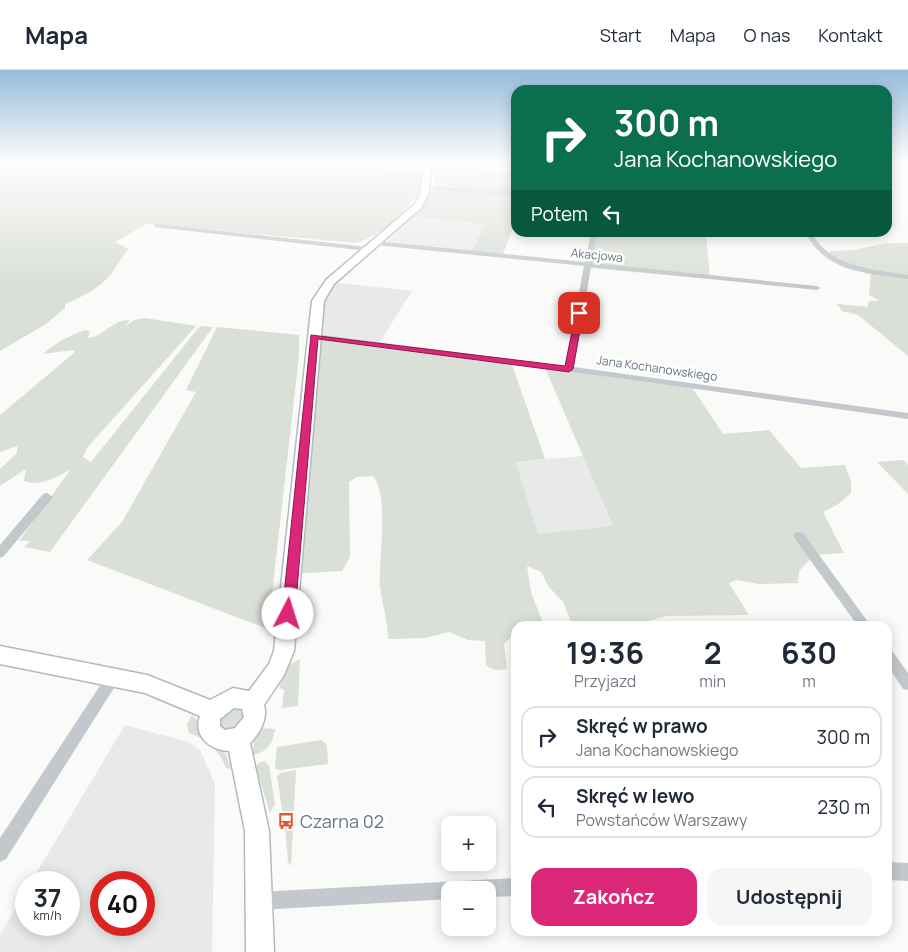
<!DOCTYPE html>
<html lang="pl">
<meta charset="utf-8">
<style>
body{margin:0;font-family:Manrope,sans-serif;background:#f6f6f7;color:#1f2937;height:100vh;display:flex;flex-direction:column;font-size:19px;white-space:nowrap}
*{box-sizing:border-box;margin:0}
p{font-size:16px;color:#747a83}
.icon{flex:none;width:28px;height:28px;fill:none;stroke:currentColor;stroke-width:2;stroke-linecap:round;stroke-linejoin:round}
.map{position:relative;flex:1;overflow:hidden}
.panel{position:absolute;left:511px;top:551px;width:381px;height:315px;display:flex;flex-direction:column;background:#fff;border-radius:15px;box-shadow:0 2px 12px #0003}
.panel>*{flex:none}
.hud{position:absolute;left:511px;top:15px;width:381px;height:152px;border-radius:15px;box-shadow:0 2px 12px #0003;background:#0b6e4f;color:#fff;overflow:hidden}
.fabs{position:absolute;left:441px;top:746px;display:grid;gap:10px}
.fabs a{display:grid;place-items:center;width:55px;height:55px;border-radius:10px;background:#fff;box-shadow:0 2px 12px #0003;font-size:25px}
.speed{position:absolute;left:15px;top:801px;display:flex;gap:10px;font-size:25px;font-weight:700;text-align:center}
.speed>*{display:grid;place-content:center;width:65px;height:65px;border-radius:50%;background:#fff;box-shadow:0 2px 12px #0003;line-height:1}
.speed small{font-size:12px;font-weight:400}
.speed .limit{border:8px solid #d22;background:#fff;color:#111}
.pin{position:absolute;display:grid;place-items:center;width:42px;height:42px;color:#fff;margin:-21px;border-radius:10px;box-shadow:0 2px 8px #0006}
.me{position:absolute;width:55px;margin:-28px;rotate:5deg;stroke-linejoin:round;filter:drop-shadow(0 0 4px #0008)}
.turn{display:flex;align-items:center;gap:18px;height:105px;padding:0 20px;font-size:22px}
.turn .icon{width:65px;height:65px;stroke-width:2.5}
.turn b{display:block;font-size:35px;line-height:42px}
.then{display:flex;align-items:center;height:48px;padding:0 20px;background:#0003;gap:10px;font-size:19px}
.eta{display:flex;justify-content:space-evenly;align-items:center;height:85px;text-align:center}
.eta b{font-size:30px;font-weight:700;line-height:35px}
.primary-button{display:flex;gap:10px;margin-top:auto;padding:10px 20px}
.primary-button a{flex:1;height:58px;border-radius:15px;background:#db2777;color:#fff;font-size:20px;font-weight:700;line-height:58px;text-align:center}
.primary-button a+a{background:#f6f6f7;color:#1f2937}
ul{padding:0;list-style:none}
li{display:flex;align-items:center;gap:15px;height:62px;margin:0 10px 8px;padding:0 10px;border:2px solid #e0e1e3;border-radius:15px}
li div{flex:1}
li b{display:block;font-size:19px}
li em{font-style:normal}
header{display:flex;align-items:center;gap:30px;box-sizing:border-box;height:70px;padding:0 25px;background:#fff;border-bottom:1px solid #e0e1e3}
header strong{font-size:24px}
nav{display:flex;gap:28px;margin-inline-start:auto;font-size:18px}
.map>svg:first-child{display:block}
</style>
<header>
<strong>Mapa</strong>
<nav><a>Start</a><a>Mapa</a><a>O nas</a><a>Kontakt</a></nav>
</header>
<div class="map">
<svg width="908" height="882" viewBox="0 0 908 882">
<rect width="100%" height="100%" fill="#fafaf8"/>
<path fill="#e8e9e9" fill-rule="evenodd" d="M412,146L487,154L470,184L385,174Z
M332,212L412,221L378,275L316,266L317,229Z
M583,386L613,457L538,465L516,392Z
M125,655L188,672L200,680L215,714L212,882H0V865L26,820V855H69V812H31ZM101,812H144V855H101Z"/>
<path fill="#dadfd7" d="M0,92H288L259,97L260,98L292,97L321,92H383L384,101H422C422,106 422,112 421,117C413,137 377,168 356,173L146,154L115,172L129,179C120,187 118,196 111,204C100,218 80,228 65,234V238L46,254L0,281Z
M434,96L516,102V157H513L502,187L470,184L486,154L412,146L429,126L428,122L435,121Z
M584,163H706L710,209L589,198L596,163Z
M886,173H908V207L846,196L830,184V181L853,180Z
M871,202L908,209V286L858,245L842,241L837,234L868,237L869,231H880L869,225Z
M145,248L196,256L87,378L83,387L91,392L200,256L213,257L50,482L24,477L30,471H19L71,399C57,407 41,417 24,411L26,399L0,416V399L17,383V376L0,382V345L75,282L73,280L43,284C54,274 72,264 86,260L90,262L88,268C105,266 113,249 130,250L125,257L134,250Z
M217,257L299,265V286L268,559L87,490L122,452L196,322L186,320Z
M316,266L511,292L545,389L516,392L538,464L613,456L546,300L574,301L692,317L723,364L769,360L801,398L845,395L851,412V423L837,435L823,442L844,483L814,485L799,501L798,513L758,514L737,510L729,513L749,545L666,546L628,556H573L563,532L549,517L541,502L527,496L531,522L544,556H516V566L511,567L504,574L507,598C500,602 492,600 486,595L485,571L468,570L449,562L426,568L388,569C388,550 382,534 380,516C378,490 390,426 373,406L357,407L349,412L350,487L342,501L292,504Z
M904,390L908,395V424L877,392Z
M300,589L298,636L282,638L284,620L279,617L290,594Z
M238,636L246,642L241,657L225,662L218,655L219,646Z
M192,645L198,651L212,676L226,684L231,699L226,698C220,681 206,669 189,663L187,654Z
M260,658L275,659C273,673 268,682 253,685L254,668Z
M321,670L327,675L328,694L280,700L275,699L277,677Z
M265,691L269,696L275,734L270,743L256,697L258,693Z
M296,700L291,796L288,792L285,757L291,755L290,745L283,746L277,706L281,703Z"/>
<g fill="none" stroke-linecap="round" stroke-linejoin="round">
<g stroke="#b3babf" stroke-width="3">
<path id="secondary" d="M423,92H431L429,122L422,137L334,214L324,231L294,581L284,605L264,635C268,649 260,663 250,673L269,761L274,882H246L245,761L229,681C210,680 193,666 200,646L145,623L0,594V576L147,605L210,630L233,618L249,621L269,594L274,581L312,231L326,210L415,134L421,122ZM234,638L242,639L244,647L235,658L225,660L220,656V649Z"/>
</g>
<path fill="#c3c8cc" fill-rule="evenodd" d="M424,116L516,122V126L426,119Z
M157,154L368,177L371,179L368,181L155,157V155Z
M591,162H597L592,193L817,216L821,218L817,220L591,197L574,297L908,343V349L648,312L314,268L310,266L314,264L565,296L584,196L375,175L372,173L375,171L585,192Z
M805,162H811C831,198 872,199 908,205V209C867,203 826,203 805,162Z
M47,423L53,427L51,430L4,486L0,488V475L43,424Z
M799,462L803,463L871,556H858L795,469L793,466L795,463Z
M888,580L893,582L908,603V620L903,619L888,596Z
M114,600L119,602L121,606L119,610L6,789L0,792V768L109,602Z
M888,792L908,793V811L888,810Z
M516,808V826L488,827V820H450V829L259,840L253,837L250,831L253,825L259,822Z"/>
<use href="#secondary" fill="#fff" fill-rule="evenodd"/>
</g>
<linearGradient id="sky" x2="0" y2="1"><stop stop-color="#96bcdc"/><stop offset="0.43" stop-color="#fdfdfc"/><stop offset="1" stop-color="#fdfdfc" stop-opacity="0"/></linearGradient>
<rect width="908" height="215" fill="url(#sky)"/>
<path fill="#db2777" stroke="#8e194d" d="M576,242L583,243L573,299L569,302L318,269L295,544L293,548H283L282,544L311,265L565,296Z"/>
<defs>
<g id="bus-bare" transform="scale(1.35)"><path d="M-5-6H5V4H4V6H2V4H-2V6H-4V4H-5ZM-3.5-4V0h7V-4ZM-3.5 1.2v1.5H-2V1.2ZM2 1.2v1.5H3.5V1.2Z" fill="#e4572e" stroke="#fff" stroke-width="2.5" paint-order="stroke"/></g>
</defs>
<g fill-rule="evenodd">
<use href="#bus-bare" x="286" y="751"/>
</g>
<g text-anchor="middle" dominant-baseline="central" stroke-width="5" stroke-linejoin="round" paint-order="stroke">
<g font-size="12" fill="#657683" stroke="#fff">
<text transform="translate(597 185) rotate(6)">Akacjowa</text>
<text transform="translate(657 298) rotate(8)">Jana Kochanowskiego</text>
</g>
<g font-size="18" fill="#657683" stroke="#fff" text-anchor="start">
<text x="300" y="751">Czarna 02</text>
</g>
</g>
</svg>
<div class="fabs">
<a>+</a>
<a>−</a>
</div>
<div class="speed"><div>37<small>km/h</small></div><div class="limit">40</div></div>
<div class="pin" style="left:579px;top:243px;background:#d93025"><svg class="icon" aria-label="arrive" viewBox="0 0 24 24"><path d="M6 21V4h12l-3 4 3 4H6"/></svg></div>
<svg class="me" style="left:288px;top:544px" viewBox="-20 -20 40 40"><circle r="19" fill="#fff"/><path d="M0-13L10 11 0 6-10 11z" fill="#db2777"/></svg>
<div class="hud">
<div class="turn"><svg class="icon" aria-label="right" viewBox="0 0 24 24"><path d="M7 20v-9h11M14 6l5 5-5 5"/></svg><div><b>300 m</b>Jana Kochanowskiego</div></div>
<div class="then">Potem<svg class="icon" aria-label="left" viewBox="0 0 24 24"><path d="M17 20v-9H6M10 6l-5 5 5 5"/></svg></div>
</div>
<section class="panel">
<div class="eta">
<div><b>19:36</b><p>Przyjazd</p></div>
<div><b>2</b><p>min</p></div>
<div><b>630</b><p>m</p></div>
</div>
<ul>
<li><svg class="icon" aria-label="right" viewBox="0 0 24 24"><path d="M7 20v-9h11M14 6l5 5-5 5"/></svg><div><b>Skręć w prawo</b><p>Jana Kochanowskiego</p></div><em>300 m</em></li>
<li><svg class="icon" aria-label="left" viewBox="0 0 24 24"><path d="M17 20v-9H6M10 6l-5 5 5 5"/></svg><div><b>Skręć w lewo</b><p>Powstańców Warszawy</p></div><em>230 m</em></li>
</ul>
<div class="primary-button"><a>Zakończ</a><a>Udostępnij</a></div>
</section>
</div>
